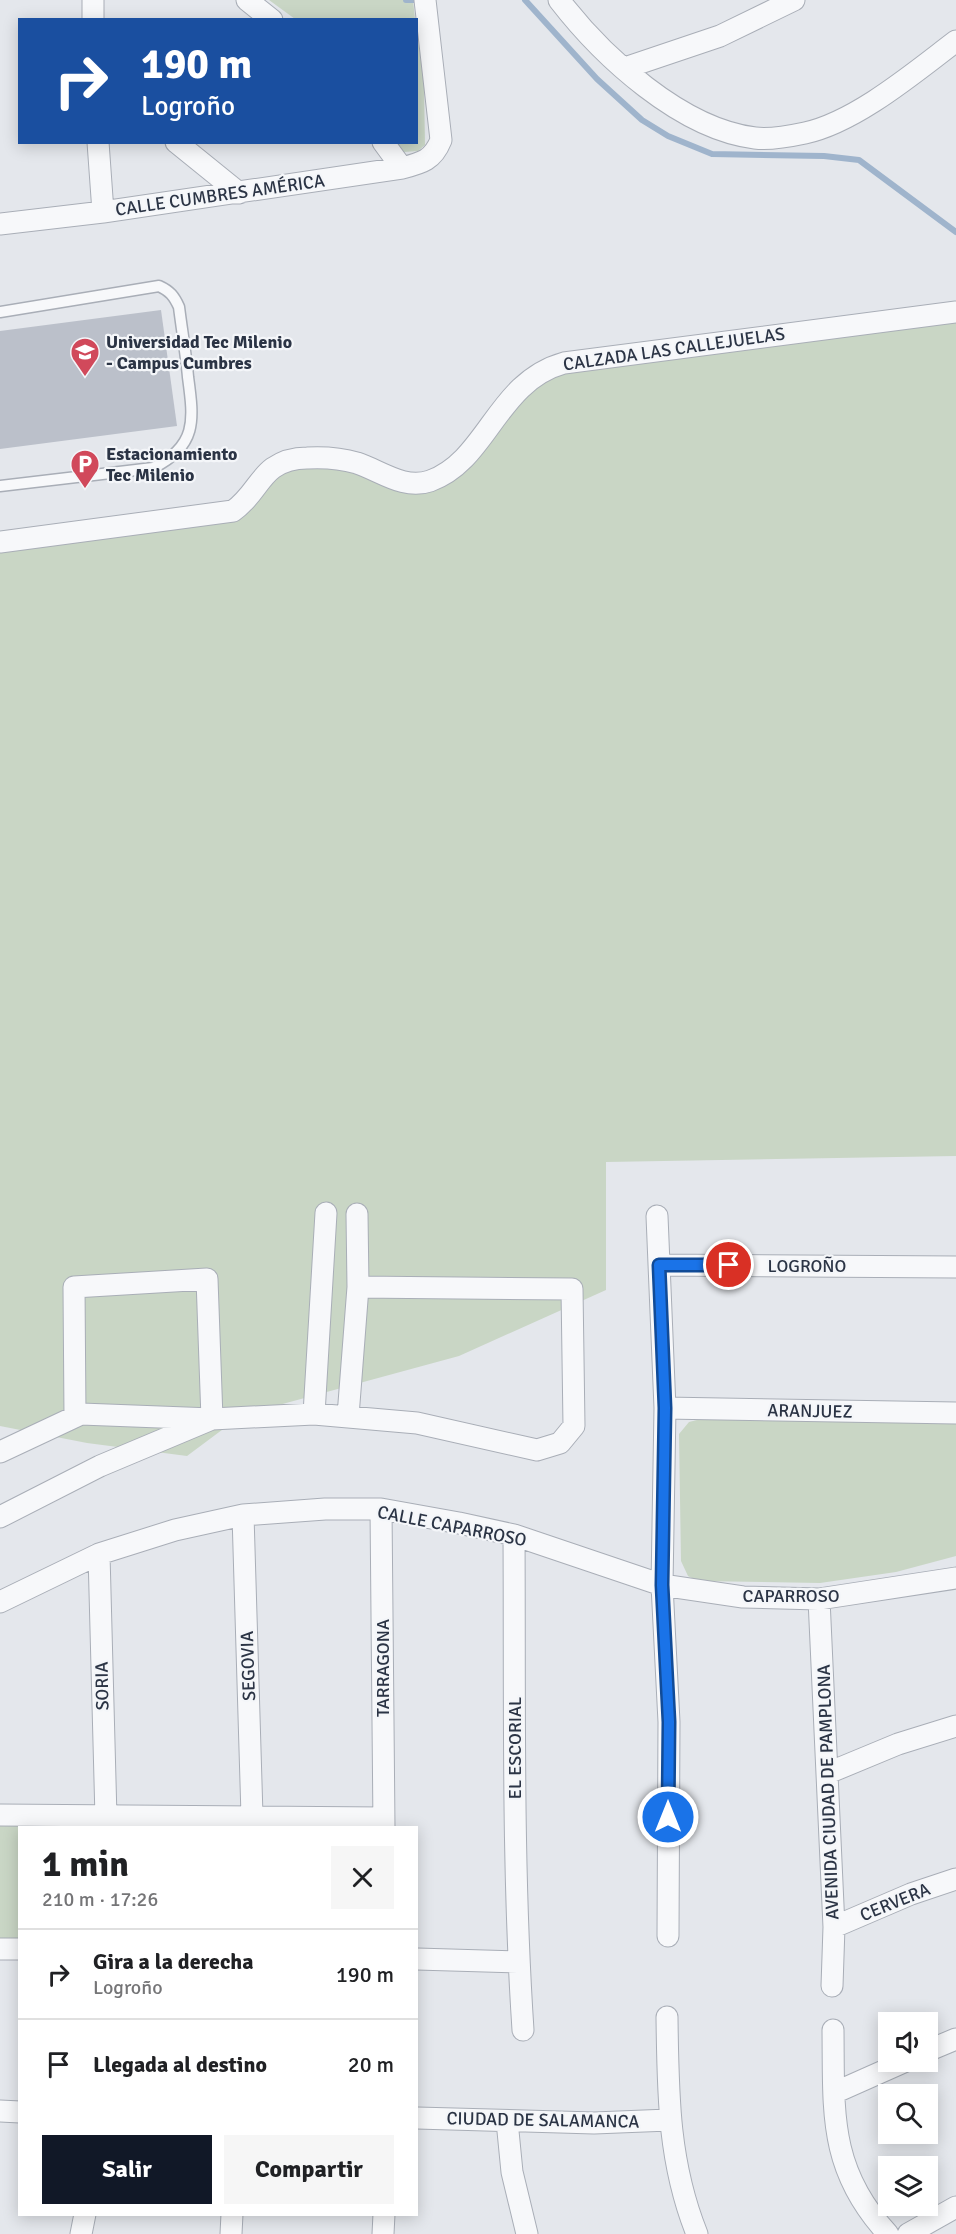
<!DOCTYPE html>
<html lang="es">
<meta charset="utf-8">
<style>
body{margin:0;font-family:Signika,sans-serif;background:#f6f6f6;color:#202124;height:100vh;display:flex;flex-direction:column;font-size:22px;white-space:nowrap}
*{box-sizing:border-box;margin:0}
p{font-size:20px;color:#757577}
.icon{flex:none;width:33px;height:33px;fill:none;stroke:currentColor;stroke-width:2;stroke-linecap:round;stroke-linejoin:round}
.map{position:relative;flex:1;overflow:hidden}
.drawer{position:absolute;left:18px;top:1826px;width:400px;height:390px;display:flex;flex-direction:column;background:#fff;border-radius:0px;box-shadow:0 3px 15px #0003}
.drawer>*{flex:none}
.banner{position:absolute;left:18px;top:18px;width:400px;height:126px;border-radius:0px;box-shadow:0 3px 15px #0003;background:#1a4fa0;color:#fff;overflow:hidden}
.tools{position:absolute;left:878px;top:2012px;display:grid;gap:12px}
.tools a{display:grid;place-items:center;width:60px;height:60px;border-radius:0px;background:#fff;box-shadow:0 3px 15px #0003;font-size:30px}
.pin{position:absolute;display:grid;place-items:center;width:51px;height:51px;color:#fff;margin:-26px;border:3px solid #fff;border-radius:50%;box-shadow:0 2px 6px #0007}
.me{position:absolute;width:66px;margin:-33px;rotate:0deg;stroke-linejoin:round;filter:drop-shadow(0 0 4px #0008)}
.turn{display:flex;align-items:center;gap:21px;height:126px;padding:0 24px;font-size:27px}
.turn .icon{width:78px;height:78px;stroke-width:2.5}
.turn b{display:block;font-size:42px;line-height:51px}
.round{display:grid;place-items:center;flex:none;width:63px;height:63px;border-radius:0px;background:#f6f6f6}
.overview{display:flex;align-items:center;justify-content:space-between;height:102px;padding:0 24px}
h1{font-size:36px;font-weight:700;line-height:45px}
.primary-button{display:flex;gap:12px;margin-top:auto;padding:12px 24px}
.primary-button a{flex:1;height:69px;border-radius:0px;background:#111827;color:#fff;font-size:24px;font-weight:700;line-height:69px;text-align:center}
.primary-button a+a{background:#f6f6f6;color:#202124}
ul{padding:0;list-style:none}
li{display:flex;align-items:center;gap:18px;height:90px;padding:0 24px;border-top:2px solid #e0e0e0}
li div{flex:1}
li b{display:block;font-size:22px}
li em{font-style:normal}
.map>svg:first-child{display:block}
</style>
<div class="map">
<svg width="956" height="2234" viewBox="0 0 956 2234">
<rect width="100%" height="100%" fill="#e4e7ec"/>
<path fill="#c9d6c5" d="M269,0H413L415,19H295Z
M417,32L424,86L425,145L418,151L404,152L396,143L417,142Z
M956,314V1156L606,1162V1290L459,1356L242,1415L187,1456L87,1443L0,1426V545L241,511L271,471L302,460L408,486L434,483L517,399L561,367Z
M701,1419L956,1421V1556L896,1572L820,1583L698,1581L688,1576L681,1561L679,1434L689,1422Z
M0,1825L168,1827H20L19,1941L0,1940Z"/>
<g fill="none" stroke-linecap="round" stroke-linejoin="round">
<path stroke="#9fb4cc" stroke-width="6" d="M406,0H418
M525,0L597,79L642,120L668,136L712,154L824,156L859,160L956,232"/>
</g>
<path fill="#bbc0ca" d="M161,310L177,426L0,449V331Z"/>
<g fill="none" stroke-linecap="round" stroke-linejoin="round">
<g stroke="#a9aeb7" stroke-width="13">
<path id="lane" d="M0,312L159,286C170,291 174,296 179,307C182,331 186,354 188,377C194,421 197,446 153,468L0,486"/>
</g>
<g stroke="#a9aeb7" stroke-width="23">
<path id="street" d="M247,0L272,20
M559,0C603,57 681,129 755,138C770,140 791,136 805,133C856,122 915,72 956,41
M93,20V0
M625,68L720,36L794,0
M98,142L103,212
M176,142L239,193
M383,142L402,168
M0,224L103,212L402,168C422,163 433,160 441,140L425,0
M0,542L233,511C252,498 258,479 273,468C283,461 296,458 307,458C325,457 340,458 357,463C381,471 404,490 430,481C488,460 496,382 564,363L956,312
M657,1216L665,1408L662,1585L669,1722L668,1936
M659,1265L956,1267
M665,1408L956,1413
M314,1414L326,1213
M348,1416L358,1287
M0,1452L81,1414L212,1419L314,1414L417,1423L537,1450L560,1443L574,1426L572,1289L358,1287L357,1214
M381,1509L384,1827
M243,1515L252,1816
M0,1517L100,1466L212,1419L207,1279L74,1287L75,1417
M514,1535C515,1700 512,1865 523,2030
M99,1554L106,1818
M819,1599L834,1927L832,1986
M0,1602L99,1554L175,1530L243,1515L325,1509H381L459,1523L514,1535L662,1585L743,1597L819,1599L956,1578
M828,1773L898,1744L956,1726
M0,1815L383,1818
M834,1927L911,1894L956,1879
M0,1949H20
M417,1959L518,1962
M667,2017C668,2093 668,2162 697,2234
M833,2030C834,2112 828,2169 888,2234
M927,2051L956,2039
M834,2093L906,2061
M0,2111L20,2112
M417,2118L594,2123L669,2120
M507,2121L512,2172L527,2234
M81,2234L85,2214
M231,2234L232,2214
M383,2234L384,2214
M908,2234L956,2207"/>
</g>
<use href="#lane" stroke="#f7f8fa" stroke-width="10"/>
<use href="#street" stroke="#f7f8fa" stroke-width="21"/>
</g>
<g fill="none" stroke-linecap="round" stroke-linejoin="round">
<g stroke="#114b97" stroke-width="15">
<path id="route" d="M668,1817L669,1722L662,1585L665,1408L659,1265H729"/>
</g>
<use href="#route" stroke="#1a73e8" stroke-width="10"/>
</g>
<defs>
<g id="university-pin" transform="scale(1.5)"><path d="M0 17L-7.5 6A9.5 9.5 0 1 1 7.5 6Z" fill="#d1495b" stroke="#f4f6f9"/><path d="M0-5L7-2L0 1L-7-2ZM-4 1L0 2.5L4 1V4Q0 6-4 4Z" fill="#fff"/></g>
<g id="parking-pin" transform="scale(1.5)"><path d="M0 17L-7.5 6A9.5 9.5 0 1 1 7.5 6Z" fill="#d1495b" stroke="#f4f6f9"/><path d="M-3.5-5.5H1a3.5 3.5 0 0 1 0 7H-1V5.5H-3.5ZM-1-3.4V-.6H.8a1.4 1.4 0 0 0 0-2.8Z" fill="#fff"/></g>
</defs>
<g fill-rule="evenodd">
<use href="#university-pin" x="85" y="352"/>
<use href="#parking-pin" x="85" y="464"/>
</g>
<g text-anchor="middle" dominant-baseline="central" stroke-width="4.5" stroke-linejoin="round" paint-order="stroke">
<g font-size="18" fill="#2b3445" stroke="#f4f6f9">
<text transform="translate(220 195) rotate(-8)">CALLE CUMBRES AMÉRICA</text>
<text transform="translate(674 349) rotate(-8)">CALZADA LAS CALLEJUELAS</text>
<text x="807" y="1266">LOGROÑO</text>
<text transform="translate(810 1411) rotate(1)">ARANJUEZ</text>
<text transform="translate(452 1526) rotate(11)">CALLE CAPARROSO</text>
<text x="791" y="1596">CAPARROSO</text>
<text transform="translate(248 1666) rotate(-92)">SEGOVIA</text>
<text transform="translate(383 1668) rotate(-90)">TARRAGONA</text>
<text transform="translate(102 1686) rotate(-91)">SORIA</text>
<text transform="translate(515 1748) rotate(-90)">EL ESCORIAL</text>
<text transform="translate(828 1792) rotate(-92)">AVENIDA CIUDAD DE PAMPLONA</text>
<text transform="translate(895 1902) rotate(-22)">CERVERA</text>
<text transform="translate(543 2120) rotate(1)">CIUDAD DE SALAMANCA</text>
</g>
<g font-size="18" font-weight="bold" fill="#2b3445" stroke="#f4f6f9" text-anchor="start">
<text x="106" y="342">Universidad Tec Milenio<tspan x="106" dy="21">- Campus Cumbres</tspan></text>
<text x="106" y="454">Estacionamiento<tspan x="106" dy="21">Tec Milenio</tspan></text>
</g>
</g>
</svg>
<div class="tools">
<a><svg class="icon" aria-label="sound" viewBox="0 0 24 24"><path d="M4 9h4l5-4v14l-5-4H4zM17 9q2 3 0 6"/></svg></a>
<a><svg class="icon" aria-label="search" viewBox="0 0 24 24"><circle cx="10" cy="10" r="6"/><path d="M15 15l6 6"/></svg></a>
<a><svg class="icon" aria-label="layers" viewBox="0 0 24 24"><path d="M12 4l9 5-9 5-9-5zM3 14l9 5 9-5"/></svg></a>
</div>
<div class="pin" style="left:729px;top:1265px;background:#d93025"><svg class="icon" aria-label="arrive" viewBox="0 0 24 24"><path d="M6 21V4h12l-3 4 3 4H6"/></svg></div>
<svg class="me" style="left:668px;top:1817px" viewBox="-20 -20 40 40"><circle r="17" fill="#1a73e8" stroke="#fff" stroke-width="3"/><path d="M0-11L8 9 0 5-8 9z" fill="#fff"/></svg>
<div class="banner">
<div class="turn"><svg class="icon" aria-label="right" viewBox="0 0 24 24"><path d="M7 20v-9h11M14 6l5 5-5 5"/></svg><div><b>190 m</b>Logroño</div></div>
</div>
<section class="drawer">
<div class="overview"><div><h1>1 min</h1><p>210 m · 17:26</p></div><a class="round"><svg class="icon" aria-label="close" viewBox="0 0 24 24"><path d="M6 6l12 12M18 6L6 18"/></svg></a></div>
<ul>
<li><svg class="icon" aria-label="right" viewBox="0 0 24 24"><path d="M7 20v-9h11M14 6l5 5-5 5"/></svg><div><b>Gira a la derecha</b><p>Logroño</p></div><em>190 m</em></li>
<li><svg class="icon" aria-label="arrive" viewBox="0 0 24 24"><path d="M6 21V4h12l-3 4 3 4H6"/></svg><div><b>Llegada al destino</b></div><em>20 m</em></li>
</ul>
<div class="primary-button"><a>Salir</a><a>Compartir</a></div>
</section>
</div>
